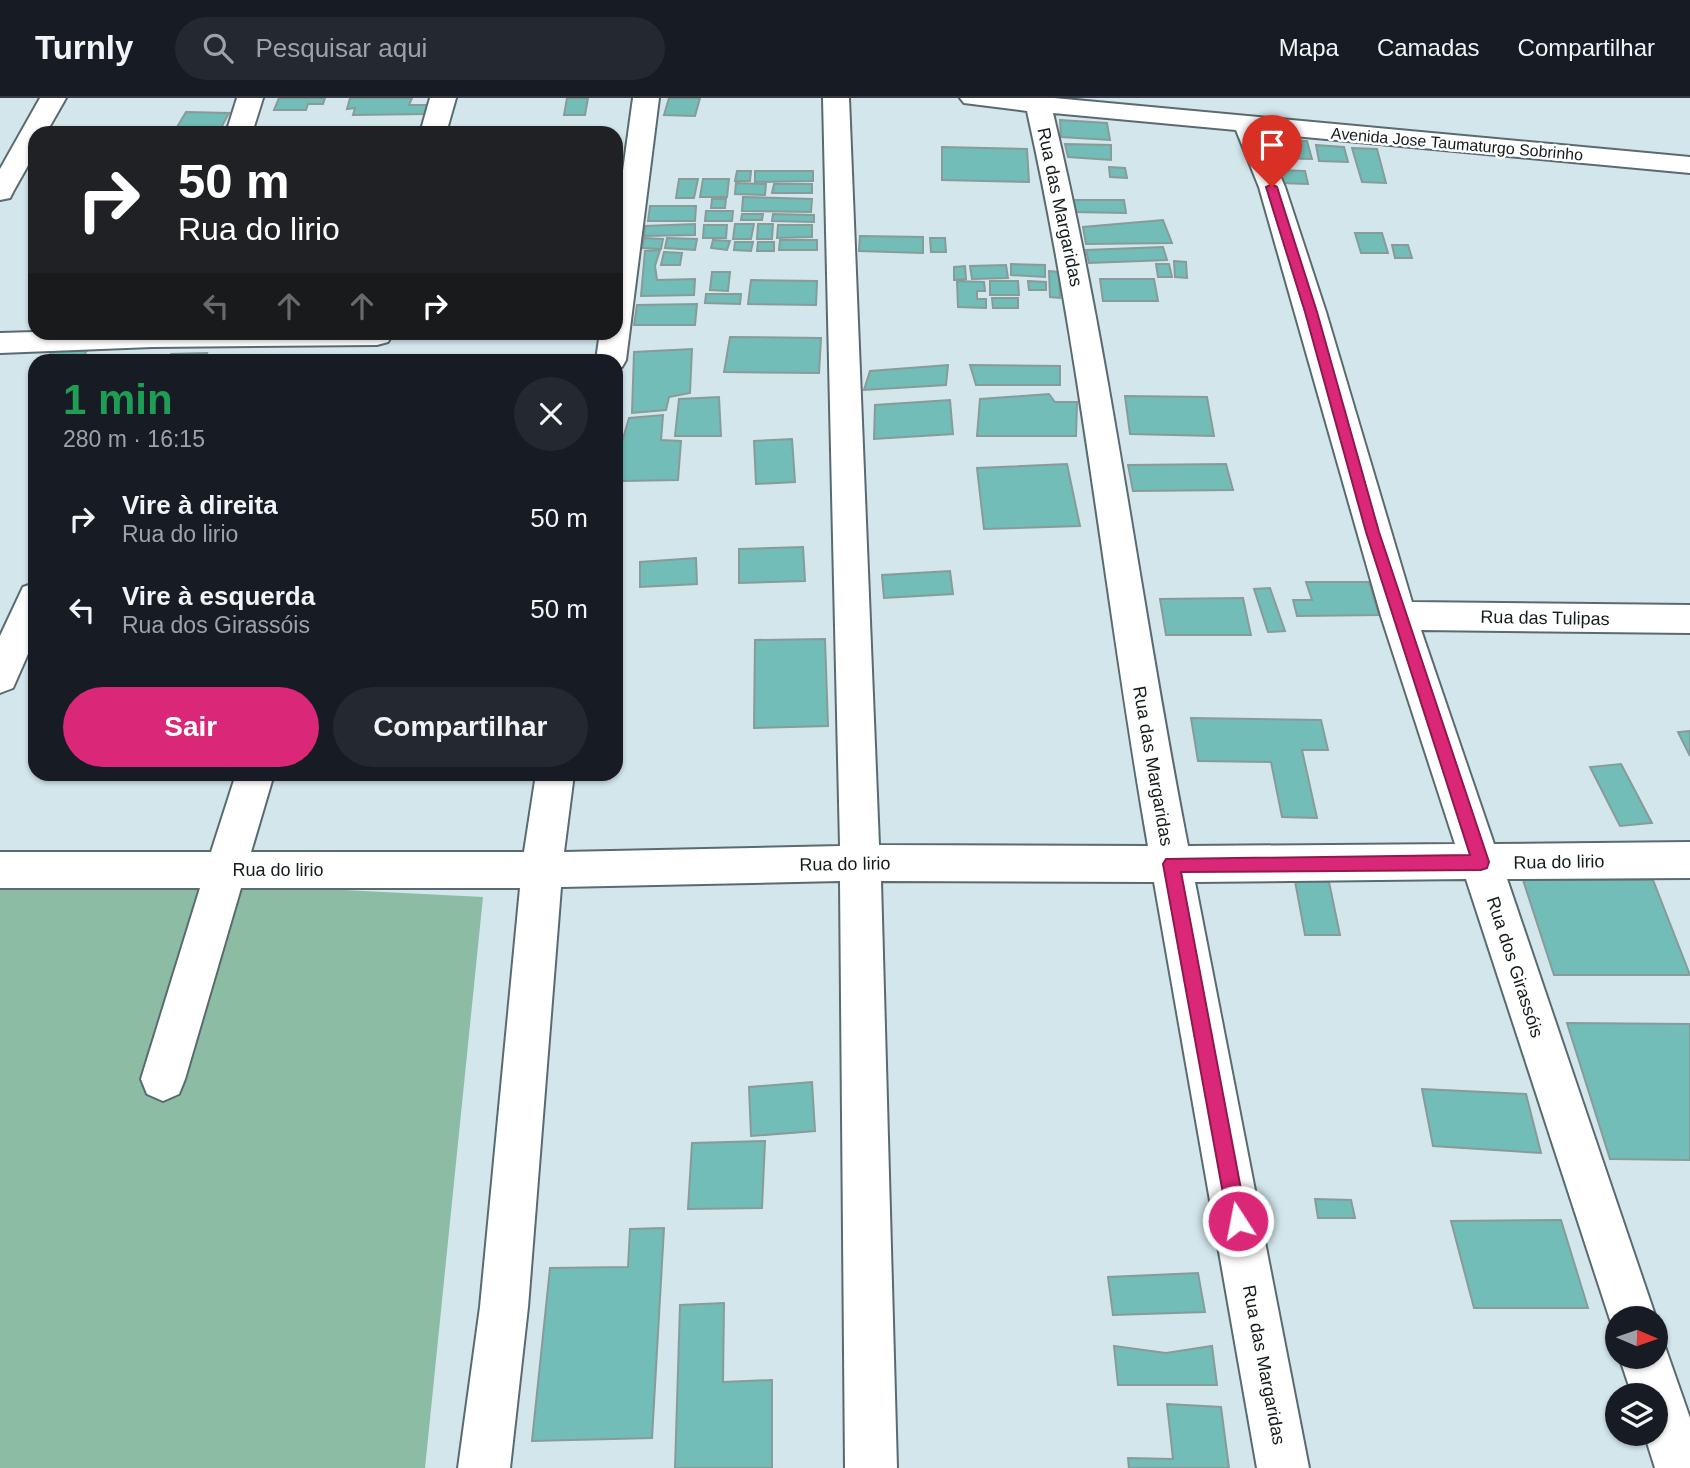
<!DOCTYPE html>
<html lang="pt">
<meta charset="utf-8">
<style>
body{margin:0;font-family:Helvetica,sans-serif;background:#242831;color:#f1f3f6;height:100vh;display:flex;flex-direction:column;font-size:26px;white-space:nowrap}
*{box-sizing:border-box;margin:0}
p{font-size:23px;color:#9ea1a6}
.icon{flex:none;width:38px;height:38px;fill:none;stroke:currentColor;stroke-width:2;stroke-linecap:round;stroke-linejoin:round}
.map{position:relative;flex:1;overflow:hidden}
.sheet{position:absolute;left:28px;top:256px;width:595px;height:427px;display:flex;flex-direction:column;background:#171b24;border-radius:21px;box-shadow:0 2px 5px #0004}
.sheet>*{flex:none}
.guide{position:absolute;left:28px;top:28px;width:595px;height:214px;border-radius:21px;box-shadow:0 2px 5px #0004;background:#202124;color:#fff;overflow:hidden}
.needle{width:46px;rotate:92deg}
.controls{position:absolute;left:1605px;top:1208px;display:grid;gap:14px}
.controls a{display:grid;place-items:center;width:63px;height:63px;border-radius:50%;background:#171b24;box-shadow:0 2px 5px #0004;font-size:35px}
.pin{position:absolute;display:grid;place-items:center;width:60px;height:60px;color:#fff;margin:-72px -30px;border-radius:50% 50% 50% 0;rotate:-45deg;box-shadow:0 0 7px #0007}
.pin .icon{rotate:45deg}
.me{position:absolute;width:77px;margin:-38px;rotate:349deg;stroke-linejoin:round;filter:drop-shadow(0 0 5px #0008)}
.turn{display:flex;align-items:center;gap:24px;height:147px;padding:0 35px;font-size:32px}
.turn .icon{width:91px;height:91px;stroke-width:2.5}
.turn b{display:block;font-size:49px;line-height:60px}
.lanes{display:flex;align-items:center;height:66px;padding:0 35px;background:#0003;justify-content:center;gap:35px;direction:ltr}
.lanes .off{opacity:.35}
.round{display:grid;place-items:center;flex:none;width:74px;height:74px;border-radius:37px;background:#242831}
.headline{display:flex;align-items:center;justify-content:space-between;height:119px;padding:0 35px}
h1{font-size:42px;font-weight:700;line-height:52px;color:#1e9e55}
.primary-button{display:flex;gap:14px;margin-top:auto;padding:14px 35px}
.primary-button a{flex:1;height:80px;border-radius:42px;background:#db2777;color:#fff;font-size:28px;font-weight:700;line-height:80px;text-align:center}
.primary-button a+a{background:#242831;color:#f1f3f6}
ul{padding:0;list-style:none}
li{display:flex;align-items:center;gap:21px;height:91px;padding:0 35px}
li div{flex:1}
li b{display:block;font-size:26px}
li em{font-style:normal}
header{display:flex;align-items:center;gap:42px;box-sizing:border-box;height:98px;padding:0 35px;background:#171b24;border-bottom:2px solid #363941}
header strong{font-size:33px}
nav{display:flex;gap:38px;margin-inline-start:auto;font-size:24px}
.search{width:490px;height:63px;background:#242831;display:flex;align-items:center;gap:18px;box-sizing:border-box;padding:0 24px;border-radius:38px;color:#9ea1a6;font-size:26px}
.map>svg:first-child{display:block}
</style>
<header>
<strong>Turnly</strong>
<div class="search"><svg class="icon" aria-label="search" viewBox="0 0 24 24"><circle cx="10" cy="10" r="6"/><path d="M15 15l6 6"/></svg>Pesquisar aqui</div>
<nav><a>Mapa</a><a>Camadas</a><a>Compartilhar</a></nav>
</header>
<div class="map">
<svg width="1690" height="1370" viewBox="0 0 1690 1370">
<rect width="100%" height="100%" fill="#d2e6ec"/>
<path fill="#8dbca5" d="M0,775L483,799L425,1370H0Z"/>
<path fill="#72bdb7" stroke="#889b99" stroke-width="2" d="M279,0H325L323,6H308L306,12H274Z
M350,0H412L409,7H427L425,16L353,17L355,10L347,11Z
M567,0H588L585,17H564Z
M669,0H700L695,18L664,17Z
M186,14L229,15L221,30L177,29Z
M1060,22L1107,25L1110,42L1061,39Z
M1270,42L1307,43L1312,61L1274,60Z
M1065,46L1111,47V62L1068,59Z
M1316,47L1344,49L1348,64L1319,63Z
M942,49L1027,51L1029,84L942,82Z
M1352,50L1377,51L1386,85L1362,84Z
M1109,69L1125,70L1127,80L1110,79Z
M1276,72L1305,73L1308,86L1279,85Z
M737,73H751L750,83H735Z
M755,73H813V83L755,84Z
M679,81H698L694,100H676Z
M703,81H729L727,99H700Z
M736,85L766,86L765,97L735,96Z
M774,86H812V95H772Z
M743,99L812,101L811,114L742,113Z
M712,101H726L725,110H711Z
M1072,102H1124L1126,115L1073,114Z
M650,108H696L695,123H648Z
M706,113H733L732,123H705Z
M742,116H763L762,122H741Z
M773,116L814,117V124L772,123Z
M1163,122L1172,145L1086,146L1083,129Z
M695,126V137L644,138L645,128Z
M735,126H754L751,141H733Z
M758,126H773L772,141H757Z
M704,127H727L726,140H703Z
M778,127H812V139L777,140Z
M1355,135H1382L1388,155H1361Z
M860,138L923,139V155L859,153Z
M644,140L663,141L661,151L642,150Z
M667,140L697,141L695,152L665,150Z
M930,140H945L946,154H931Z
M713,142L730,143L727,152L711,150Z
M780,142H817V152H779Z
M735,144H753L751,153L734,152Z
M758,144H774V153H757Z
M1392,147H1408L1412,160H1395Z
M1163,149L1167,162L1089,165L1086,152Z
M660,152L655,168L657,182L695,181L694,197L641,198L645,153Z
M664,154L682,155L680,167H661Z
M1174,163L1186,164L1187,180L1175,179Z
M1011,166L1045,167V179L1011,177Z
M1156,166H1169L1172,179H1158Z
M1006,167L1008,180L972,181L970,168Z
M965,168L966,181L954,182V169Z
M1049,173L1059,174L1060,200L1050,199Z
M712,174H730L728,193L710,192Z
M1100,181H1154L1158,203H1103Z
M751,182L817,183L816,207L748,206Z
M957,183L984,184L985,193H977V201H986V210L958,209Z
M990,183H1018L1019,197H990Z
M1028,183L1046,184V192H1029Z
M706,196H741L740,206L705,205Z
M992,200H1018V210H993Z
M697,206L695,227H634L637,207Z
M730,239L821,240L819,275L724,274Z
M90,246L82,262H47L55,247Z
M692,251L690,295L669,299L666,312L632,315L634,254Z
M207,255L204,262H168L171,256Z
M948,267L946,287L864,292L870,273Z
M970,267L1060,268V287H976Z
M1049,296L1055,304H1077L1076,338H977L980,301Z
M1125,298L1207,299L1214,338L1130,336Z
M719,299L721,338H675L679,301Z
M950,302L953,336L874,341L875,307Z
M663,317L661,342L681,343L678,382L621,383L622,344L629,320Z
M792,341L795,384L756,386L754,343Z
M1067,366L1080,428L984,431L977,370Z
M1226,366L1233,392L1133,393L1128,367Z
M803,449L805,483L739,485V451Z
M696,460L697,486L640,489V464Z
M950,473L953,496L884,500L882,477Z
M1306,484H1369L1379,517L1297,518L1293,502H1312Z
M1270,490L1285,533L1268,534L1254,491Z
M1243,500L1251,537H1166L1160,501Z
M825,541L828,628L754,630L755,542Z
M1191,620L1321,622L1328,652H1302L1317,720L1282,719L1271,664L1198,663Z
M1690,633V658L1678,634Z
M1621,666L1652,725L1620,728L1590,669Z
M1523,782H1653L1690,877H1554Z
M1295,783L1329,784L1340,837H1305Z
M1567,925L1690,926V1062L1610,1061Z
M812,984L815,1033L751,1038L749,989Z
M1422,991L1526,996L1541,1055L1433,1048Z
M765,1043L762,1110L688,1111L692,1045Z
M1315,1101L1351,1102L1355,1120H1318Z
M1561,1122L1588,1210H1474L1451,1123Z
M664,1130L652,1340L532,1343L550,1170L628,1169L630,1131Z
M1198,1175L1205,1214L1113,1217L1108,1179Z
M724,1205L723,1284L772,1282V1370H675L680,1207Z
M1114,1248L1166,1255L1212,1248L1217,1287H1118Z
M1167,1306L1221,1309L1229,1370H1129L1128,1360L1173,1361Z"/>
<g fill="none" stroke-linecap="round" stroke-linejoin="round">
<g stroke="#596b6f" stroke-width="4">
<path id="minor" d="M40,0H66L46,35H35V55L13,94L10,100L0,102V71Z
M237,0H263L252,35H226Z
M430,0H456L446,35H420Z
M633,0H659L626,262L622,269L616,271V262H596L600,234H616V123Z
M823,0H849L879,747L1148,748C1105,503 1081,255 1027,13L964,5L960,0H1054L1690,59V75L1262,35L1285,89L1326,214L1412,504L1690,507V535L1421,532L1494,746L1690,744V780L1507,781L1656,1220V1222V1220H1617V1238L1615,1237L1466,781L1195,784L1309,1370H1257L1154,784L881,783L897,1370H845L840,783L561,789L528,1209L510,1370H458L480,1209L520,790H241L185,981L179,996L163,1003L147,996L141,981L200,790H0V754H211L236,676H274L251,754H524L536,676H574L564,754L840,748ZM1053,15L1236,32L1259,89L1381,518L1455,746L1188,748C1140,504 1111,257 1053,15Z
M35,234H390L392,237L388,244L377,247L152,249L0,255V235Z
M35,485V540L13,590L0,595V538L23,489Z
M1656,1238L1662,1240L1690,1320V1370H1655L1644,1335H1656V1297H1632L1619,1258H1656Z"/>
</g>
<use href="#minor" fill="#fff" fill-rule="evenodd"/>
</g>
<path fill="#db2777" stroke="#8e194d" stroke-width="2" d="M1272,86L1277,89L1317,214L1379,434L1489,764L1487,770L1481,772L1181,774L1247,1123L1244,1130L1238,1133L1231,1130L1228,1123L1163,766L1166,761L1470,757L1366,434L1305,214L1266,89Z"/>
<g text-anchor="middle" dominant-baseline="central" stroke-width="5" stroke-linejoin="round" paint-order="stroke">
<g font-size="16" fill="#141c1d" stroke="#fff">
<text transform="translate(1457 46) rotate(5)">Avenida Jose Taumaturgo Sobrinho</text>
</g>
<g font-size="18" fill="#141c1d" stroke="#fff">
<text transform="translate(1060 109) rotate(78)">Rua das Margaridas</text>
<text transform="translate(1545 520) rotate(1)">Rua das Tulipas</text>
<text transform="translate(1153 668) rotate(80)">Rua das Margaridas</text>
<text transform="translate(1559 764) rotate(-1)">Rua do lirio</text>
<text transform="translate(845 766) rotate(-1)">Rua do lirio</text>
<text x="278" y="772">Rua do lirio</text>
<text transform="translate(1515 869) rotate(72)">Rua dos Girassóis</text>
<text transform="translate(1264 1267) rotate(79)">Rua das Margaridas</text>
</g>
</g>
</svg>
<div class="controls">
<a><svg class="needle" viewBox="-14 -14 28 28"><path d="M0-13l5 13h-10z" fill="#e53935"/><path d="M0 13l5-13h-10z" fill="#9ea1a6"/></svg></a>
<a><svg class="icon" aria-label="layers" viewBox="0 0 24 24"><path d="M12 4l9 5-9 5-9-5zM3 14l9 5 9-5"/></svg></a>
</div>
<div class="pin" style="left:1272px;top:89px;background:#d93025"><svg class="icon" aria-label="arrive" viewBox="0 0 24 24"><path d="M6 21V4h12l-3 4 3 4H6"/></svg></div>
<svg class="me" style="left:1238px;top:1123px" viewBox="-20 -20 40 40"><circle r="17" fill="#db2777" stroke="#fff" stroke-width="3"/><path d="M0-11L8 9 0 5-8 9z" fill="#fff"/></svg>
<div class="guide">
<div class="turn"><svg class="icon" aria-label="right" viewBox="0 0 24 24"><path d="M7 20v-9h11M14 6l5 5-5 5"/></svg><div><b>50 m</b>Rua do lirio</div></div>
<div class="lanes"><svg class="icon off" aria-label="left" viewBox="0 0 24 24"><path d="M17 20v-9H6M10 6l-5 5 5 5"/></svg><svg class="icon off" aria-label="ahead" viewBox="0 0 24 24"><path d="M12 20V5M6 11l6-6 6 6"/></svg><svg class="icon off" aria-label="ahead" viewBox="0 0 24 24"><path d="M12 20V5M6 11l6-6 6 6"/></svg><svg class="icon" aria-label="right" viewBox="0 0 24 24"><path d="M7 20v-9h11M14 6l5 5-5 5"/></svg></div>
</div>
<section class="sheet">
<div class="headline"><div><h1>1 min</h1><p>280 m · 16:15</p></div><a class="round"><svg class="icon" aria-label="close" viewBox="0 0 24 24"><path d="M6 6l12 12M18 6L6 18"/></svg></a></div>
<ul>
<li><svg class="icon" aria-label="right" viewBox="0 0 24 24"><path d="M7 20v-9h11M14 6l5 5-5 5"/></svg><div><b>Vire à direita</b><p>Rua do lirio</p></div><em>50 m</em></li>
<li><svg class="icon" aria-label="left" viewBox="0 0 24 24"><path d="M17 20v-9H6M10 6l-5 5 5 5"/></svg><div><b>Vire à esquerda</b><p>Rua dos Girassóis</p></div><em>50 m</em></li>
</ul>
<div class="primary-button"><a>Sair</a><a>Compartilhar</a></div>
</section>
</div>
